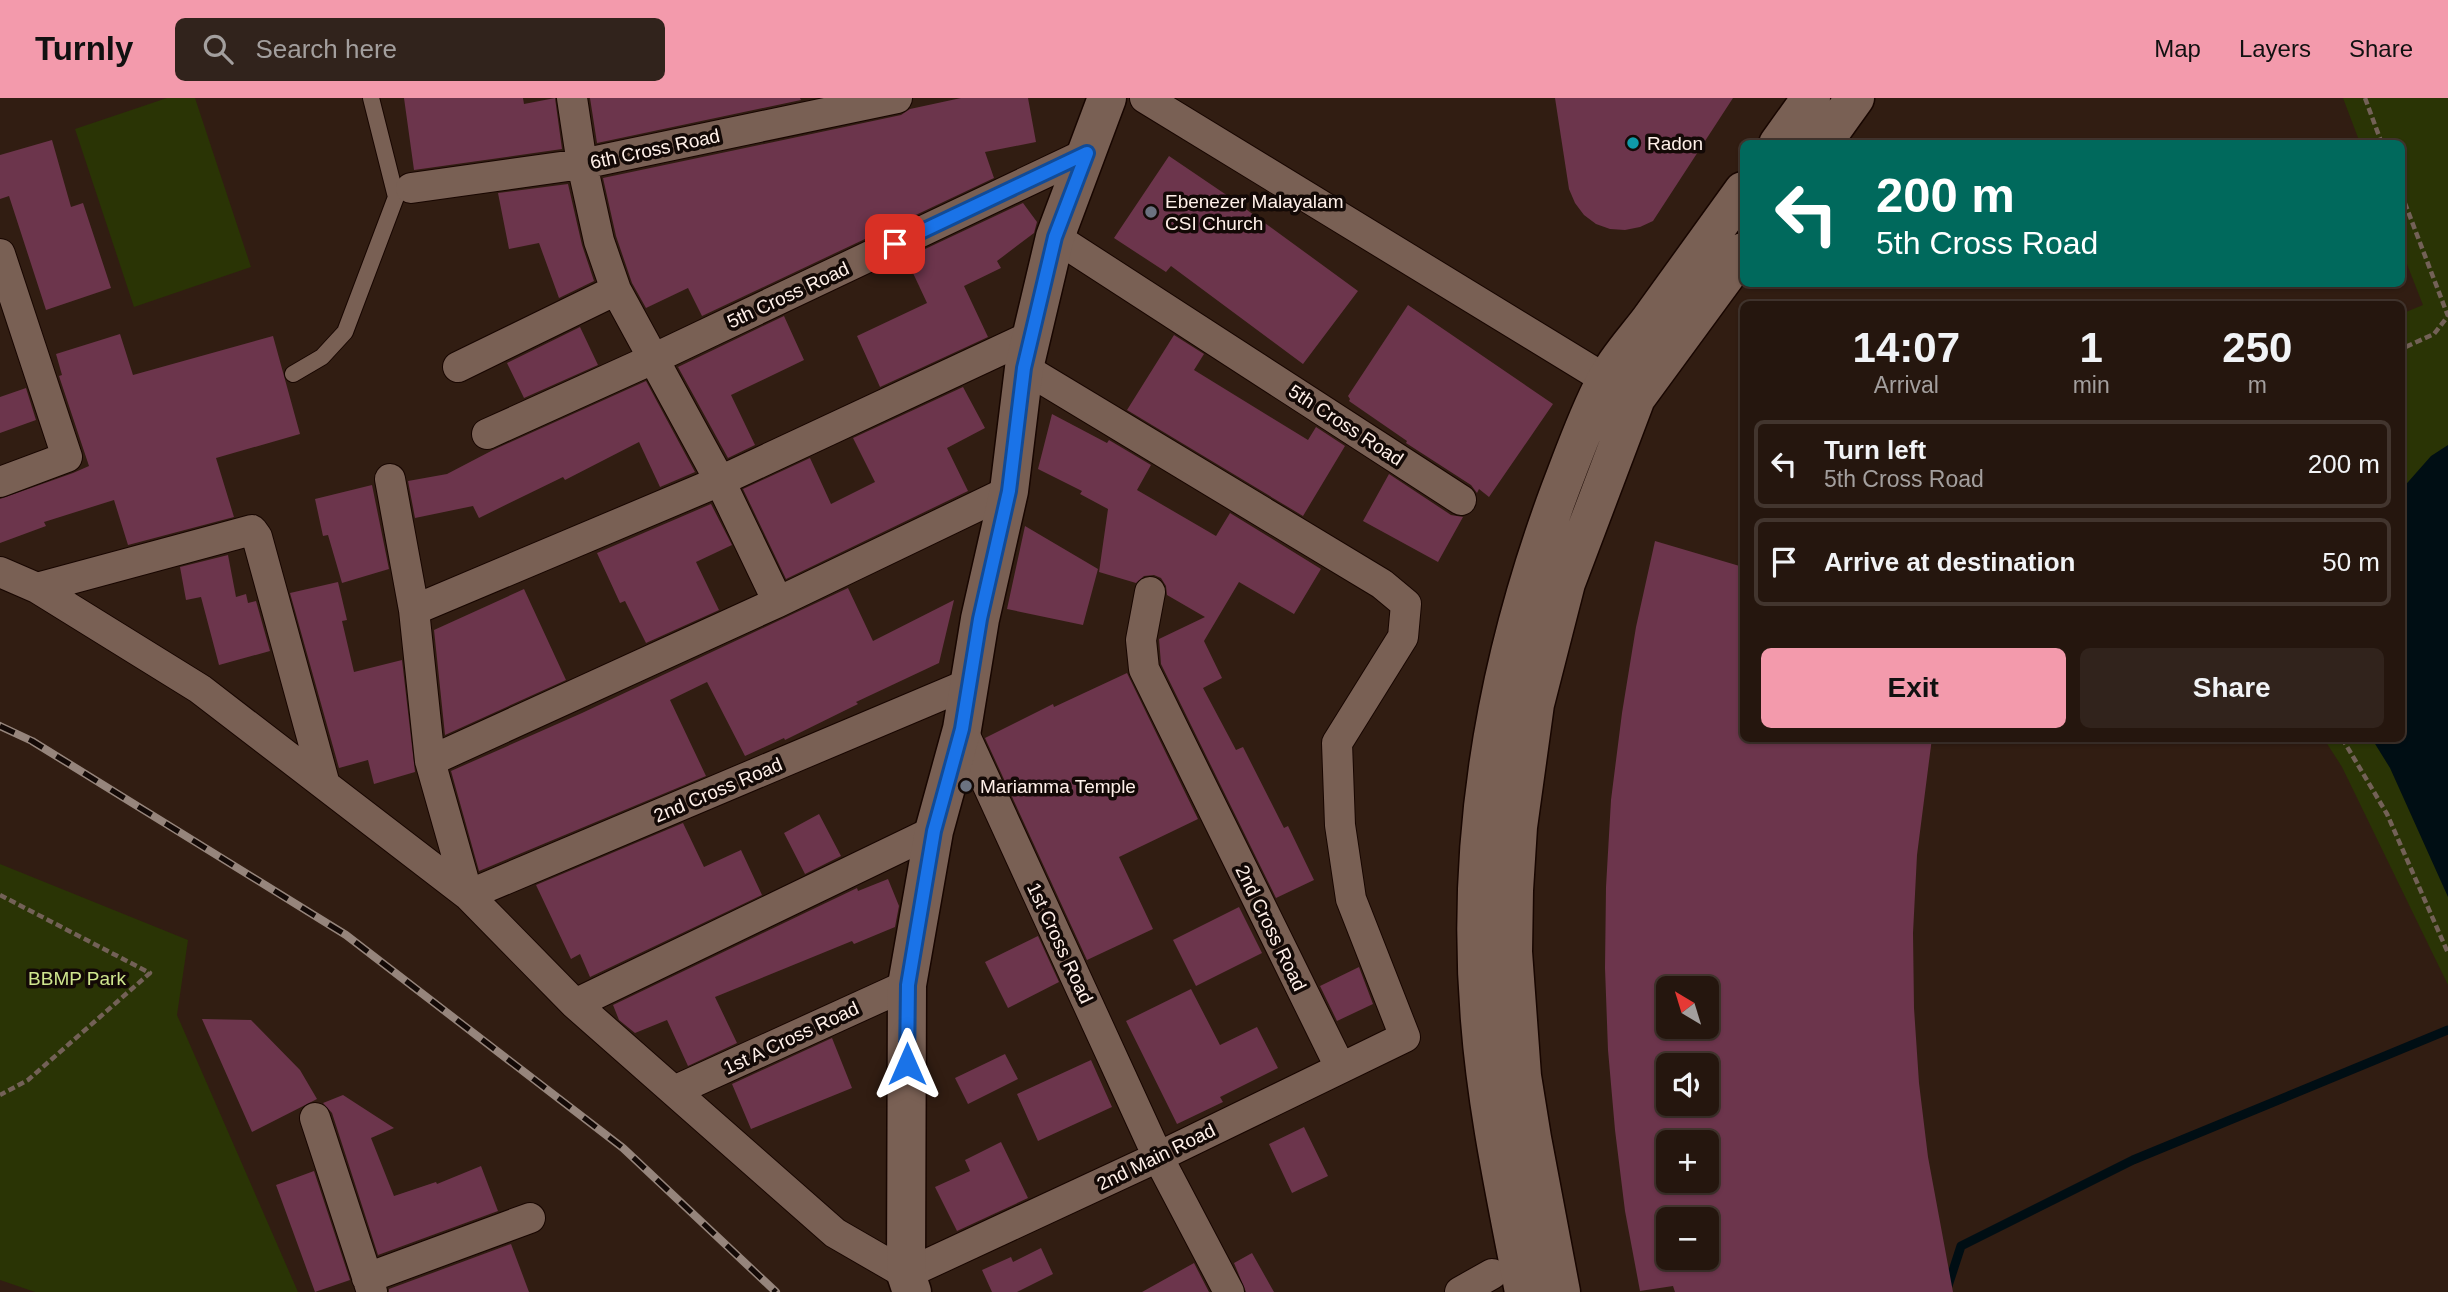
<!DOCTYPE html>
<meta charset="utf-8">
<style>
body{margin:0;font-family:Arial,sans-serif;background:#31231c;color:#f1f3f6;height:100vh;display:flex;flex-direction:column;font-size:26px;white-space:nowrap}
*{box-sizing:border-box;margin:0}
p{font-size:23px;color:#a39f9e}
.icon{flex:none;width:38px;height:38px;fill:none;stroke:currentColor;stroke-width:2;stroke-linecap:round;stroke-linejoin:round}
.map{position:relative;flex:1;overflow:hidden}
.details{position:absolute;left:1740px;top:203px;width:665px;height:441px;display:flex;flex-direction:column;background:#25160e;border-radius:10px;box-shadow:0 2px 5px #0004,0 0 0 2px #42352e}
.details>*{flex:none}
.hud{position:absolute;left:1740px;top:42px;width:665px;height:147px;border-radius:10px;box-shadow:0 2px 5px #0004,0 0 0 2px #42352e;background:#00695c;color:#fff;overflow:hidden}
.needle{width:46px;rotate:322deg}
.tools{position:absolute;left:1656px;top:878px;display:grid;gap:14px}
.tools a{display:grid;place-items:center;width:63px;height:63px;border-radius:10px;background:#25160e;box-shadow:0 2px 5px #0004,0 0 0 2px #42352e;font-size:35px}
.pin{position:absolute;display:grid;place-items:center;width:60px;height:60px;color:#fff;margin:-30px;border-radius:14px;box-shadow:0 4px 10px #0006}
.me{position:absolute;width:77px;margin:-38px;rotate:0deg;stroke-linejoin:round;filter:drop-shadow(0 0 5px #0008)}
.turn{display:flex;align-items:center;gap:24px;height:147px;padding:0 21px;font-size:32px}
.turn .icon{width:91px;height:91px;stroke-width:2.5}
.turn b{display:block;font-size:49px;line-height:60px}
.eta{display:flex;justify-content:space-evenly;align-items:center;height:119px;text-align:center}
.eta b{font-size:42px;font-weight:700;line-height:49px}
.button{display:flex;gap:14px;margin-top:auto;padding:14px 21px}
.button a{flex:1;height:80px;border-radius:10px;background:#f39aac;color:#111;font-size:28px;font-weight:700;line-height:80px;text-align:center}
.button a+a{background:#31231c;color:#f1f3f6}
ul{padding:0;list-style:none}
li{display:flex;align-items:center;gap:21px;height:88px;margin:0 14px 10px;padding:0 7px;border:4px solid #42352e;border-radius:10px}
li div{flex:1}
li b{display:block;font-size:26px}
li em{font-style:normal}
header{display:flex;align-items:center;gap:42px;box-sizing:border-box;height:98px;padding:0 35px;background:#f39aac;color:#111}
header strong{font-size:33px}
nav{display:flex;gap:38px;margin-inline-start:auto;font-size:24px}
.search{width:490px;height:63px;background:#31231c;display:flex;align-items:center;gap:18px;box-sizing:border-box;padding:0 24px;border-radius:10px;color:#a39f9e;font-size:26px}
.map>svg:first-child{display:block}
</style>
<header>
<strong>Turnly</strong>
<div class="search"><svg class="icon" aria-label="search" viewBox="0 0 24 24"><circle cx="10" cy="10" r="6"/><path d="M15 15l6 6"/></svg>Search here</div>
<nav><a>Map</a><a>Layers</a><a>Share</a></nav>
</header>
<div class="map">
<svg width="2448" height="1194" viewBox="0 0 2448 1194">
<rect width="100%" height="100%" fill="#311d12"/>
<path fill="#2a3405" d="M167,0H195L251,169L134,209L75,31Z
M2343,0H2448V887L2342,669L2324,641L2401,640V216L2423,207L2401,151V46L2360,45Z
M0,766L188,842L177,917L298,1194H35L0,1182Z"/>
<path fill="#000e14" d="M2448,347V799L2390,670L2372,641L2401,640V392L2431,358Z"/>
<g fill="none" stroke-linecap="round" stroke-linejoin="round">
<path stroke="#000e14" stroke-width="9" d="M1946,1194L1961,1148L2133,1062L2448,932"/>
</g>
<path fill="#6c354c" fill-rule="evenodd" d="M404,0H523L524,6L555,0L562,51L414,72Z
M590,0H800L801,2L597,45Z
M961,0H1028L1036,44L985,54L994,80L702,218L688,190L646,210L632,185L616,138L603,80L901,17L910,11Z
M1555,0H1733L1653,123L1640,129L1625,132L1610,131L1596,126L1584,117L1575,105L1569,91Z
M52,42L71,109L83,105L111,190L46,212L9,98L0,101V57Z
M1169,58L1228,98L1358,193L1303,266L1171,168L1166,174L1114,140Z
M568,86L582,147L594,183L559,200L539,145L509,151L498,95Z
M1023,105L1037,124L1034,135L997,163L1001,170L964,188L988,239L880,289L857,238L927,205L906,160Z
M1408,207L1553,306L1489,399L1479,391L1477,395L1471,387L1406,345L1407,343L1349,303L1350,301L1348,298Z
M784,218L804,262L731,297L755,347L728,360L678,269Z
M580,229L598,267L524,300L507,265Z
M120,236L133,277L273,238L300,336L216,360L234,419L128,447L114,402L44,424L46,428L0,445V401L73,375L89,368L59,278L62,277L56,256Z
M1174,237L1204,256L1194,272L1308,342L1316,329L1345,348L1303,418L1127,312Z
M646,283L695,374L660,389L639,344L565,382L563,379L479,420L473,408L415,420L408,383L447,376L493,352Z
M963,289L985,330L947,350L968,393L786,481L743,391L810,360L831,406L875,384L853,340Z
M26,290L36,322L0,335V299Z
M1052,316L1107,345L1109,342L1151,367L1137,392L1216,438L1230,415L1321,471L1294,516L1239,484L1204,543L1222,580L1203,590L1236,652L1243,649L1284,730L1288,728L1314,782L1276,800L1161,566L1159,541L1205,519L1167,497L1166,488L1161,480L1154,477L1144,478L1136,485L1099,474L1108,411L1080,396L1082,393L1038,371Z
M1389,376L1451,417L1463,419L1438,464L1363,423Z
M372,387L389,471L342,485L328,437L323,438L315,401Z
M711,406L732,447L696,464L719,512L646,545L625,503L620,505L597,455Z
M1025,428L1098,471L1083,527L1007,511Z
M1655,443L1743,469V640H1932L1917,757L1913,835L1914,910L1919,985L1928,1059L1953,1194H1675L1673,1188L1640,1193L1625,1113L1615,1032L1608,952L1605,870L1606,789L1611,702L1622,615L1636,529ZM1668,891H1706V929H1668ZM1668,968H1706V1006H1668ZM1668,1045H1706V1083H1668ZM1668,1122H1706V1160H1668Z
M228,457L236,499L246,496L248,505L256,503L270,553L219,567L201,499L186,502L180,469Z
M338,484L347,522L342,523L354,574L402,562L415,674L374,686L368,662L339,670L290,495Z
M848,490L873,543L954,502L939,565L856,604L858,606L785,642L784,640L745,658L707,584L670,602L706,678L479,773L451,673L582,615Z
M524,491L566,582L445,637L434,532Z
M1127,575L1198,721L1119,759L1153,831L1087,862L985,640L1053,606L1054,609Z
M819,716L841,758L805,776L784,735Z
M683,725L704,769L741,752L762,797L590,879L580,856L571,861L536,787Z
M888,781L899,808L895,829L854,846L852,843L715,899L737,945L688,968L667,922L635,935L619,922L613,907L857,790L858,793Z
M1239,809L1262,855L1196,888L1173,842Z
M1038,838L1059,884L1008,910L985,864Z
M1359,869L1373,906L1337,923L1320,888Z
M1191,891L1220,947L1257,929L1278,970L1220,999L1223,1004L1177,1026L1126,923Z
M202,921L251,922L300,972L317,1001L252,1034Z
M832,940L852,990L751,1031L732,986Z
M1005,956L1018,981L968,1006L955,980Z
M1091,962L1112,1009L1038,1043L1017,996Z
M343,997L394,1030L371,1040L394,1098L436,1084L437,1086L481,1068L498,1113L378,1157L332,1015L323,1005Z
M1304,1029L1328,1078L1292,1095L1269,1046Z
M1001,1044L1028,1100L957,1133L935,1089L970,1073L965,1062Z
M314,1073L350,1182L315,1194L276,1087Z
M511,1146L529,1194H389V1191Z
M1041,1150L1053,1176L1017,1194H992L982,1172L1011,1159L1013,1164Z
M1252,1155L1274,1194H1246L1234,1165Z
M1194,1165L1209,1194H1142Z"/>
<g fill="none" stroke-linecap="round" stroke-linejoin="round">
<g stroke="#180601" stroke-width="18">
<path id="service" d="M293,276L322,259L345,234L396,99L371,0"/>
</g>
<g stroke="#180601" stroke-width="32">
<path id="minor" d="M572,0L582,66L599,143L616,192L720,383L778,504
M1145,0L1623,292
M411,90L582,66L897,0
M1055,139L1461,402
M0,156L67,359L0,384
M458,269L616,192
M487,336L655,260L1087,55
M390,381L414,512L430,663L468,797L968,586
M0,474L37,490L200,591L468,797L575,906L835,1135L906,1176L1158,1059L1405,939L1351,801L1340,727L1337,645L1403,539L1406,506L1382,486L1024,270
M37,490L252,432L257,439L325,687
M1150,494L1141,542L1144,571L1340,969
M414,512L720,383L1033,237
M962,631L1158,1059L1229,1194
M430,663L778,504L1009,393
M575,906L934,733
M674,993L907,887
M315,1020L372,1194
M367,1180L530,1120
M1460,1194L1492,1176"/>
</g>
<g stroke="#180601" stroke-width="41">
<path id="tertiary" d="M1778,46L1811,0
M1822,46L1855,0
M912,1194L906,1176L907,887L934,733L962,631L980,521L1009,393L1024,270L1055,139L1107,0
M1524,1194C1507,1104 1487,1014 1480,922C1465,741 1497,561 1560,392C1574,356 1587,318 1605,284C1616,262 1635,242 1650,222C1681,179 1712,136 1743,93
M1561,1194L1532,1040L1522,978L1513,854L1514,792L1518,729L1535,606L1566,485L1636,300L1743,154"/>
</g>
<path stroke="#736157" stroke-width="4.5" stroke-dasharray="7 3.5" stroke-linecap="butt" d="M2365,0L2382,46
M2401,95L2448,218L2434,236L2401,251
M2342,640L2387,716L2448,855
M0,797L150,875L28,982L0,997"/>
<use href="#service" stroke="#796054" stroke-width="16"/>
<use href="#minor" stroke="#796054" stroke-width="30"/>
<use href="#tertiary" stroke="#796054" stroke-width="38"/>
<g stroke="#96857c" stroke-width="8">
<path id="rail" d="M0,628L32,643L346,837L623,1050L776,1194"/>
</g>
<use href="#rail" stroke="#130906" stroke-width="5" stroke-dasharray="16" stroke-linecap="butt"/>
</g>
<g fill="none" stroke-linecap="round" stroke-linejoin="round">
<g stroke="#114b97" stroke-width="18">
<path id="route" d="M895,146L1087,55L1055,139L1024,270L1009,393L980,521L962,631L934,733L908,887L907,966"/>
</g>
<use href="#route" stroke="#1a73e8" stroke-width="12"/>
</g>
<circle fill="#0f9aa8" stroke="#130906" stroke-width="2.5" cx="1633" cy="45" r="7"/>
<g fill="#6b7280" stroke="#130906" stroke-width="2.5">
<circle cx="1151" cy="114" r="7"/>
<circle cx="966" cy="688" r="7"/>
</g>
<g text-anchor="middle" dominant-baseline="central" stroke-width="7" stroke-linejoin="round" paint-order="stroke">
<g font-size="19" fill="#fff0e9" stroke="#130906" text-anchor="start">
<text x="1647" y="45">Radon</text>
<text x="1165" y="103">Ebenezer Malayalam<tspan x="1165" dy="22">CSI Church</tspan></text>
<text x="980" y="688">Mariamma Temple</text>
</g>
<g font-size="19" fill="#fff0e9" stroke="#130906">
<text transform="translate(655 51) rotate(-12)">6th Cross Road</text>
<text transform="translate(788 197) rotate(-25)">5th Cross Road</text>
<text transform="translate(1346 327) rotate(33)">5th Cross Road</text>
<text transform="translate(718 692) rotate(-23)">2nd Cross Road</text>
<text transform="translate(1271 830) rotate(64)">2nd Cross Road</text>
<text transform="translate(1060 845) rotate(65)">1st Cross Road</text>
<text transform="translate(791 940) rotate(-25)">1st A Cross Road</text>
<text transform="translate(1156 1059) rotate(-26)">2nd Main Road</text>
</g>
<g font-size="19" fill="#cfe58e" stroke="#130906">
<text x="77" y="880">BBMP Park</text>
</g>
</g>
</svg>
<div class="tools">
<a><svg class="needle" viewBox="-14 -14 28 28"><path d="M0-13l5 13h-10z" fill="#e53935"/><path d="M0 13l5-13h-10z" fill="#a39f9e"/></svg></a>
<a><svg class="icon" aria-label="sound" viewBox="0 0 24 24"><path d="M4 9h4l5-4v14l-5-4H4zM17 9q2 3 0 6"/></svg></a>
<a>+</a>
<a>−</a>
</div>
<div class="pin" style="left:895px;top:146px;background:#d93025"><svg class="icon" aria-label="arrive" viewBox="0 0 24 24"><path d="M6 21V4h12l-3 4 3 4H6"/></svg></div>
<svg class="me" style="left:907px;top:966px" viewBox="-20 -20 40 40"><path d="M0-17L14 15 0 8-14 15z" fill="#1a73e8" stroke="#fff" stroke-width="4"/></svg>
<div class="hud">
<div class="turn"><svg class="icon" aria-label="left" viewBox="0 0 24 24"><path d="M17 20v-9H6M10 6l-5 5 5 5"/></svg><div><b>200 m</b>5th Cross Road</div></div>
</div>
<section class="details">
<div class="eta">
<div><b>14:07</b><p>Arrival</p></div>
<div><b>1</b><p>min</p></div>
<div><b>250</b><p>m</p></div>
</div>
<ul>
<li><svg class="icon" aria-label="left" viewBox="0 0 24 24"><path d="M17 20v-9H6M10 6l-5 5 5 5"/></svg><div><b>Turn left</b><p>5th Cross Road</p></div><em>200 m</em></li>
<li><svg class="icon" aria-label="arrive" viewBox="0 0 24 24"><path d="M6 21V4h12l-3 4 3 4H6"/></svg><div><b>Arrive at destination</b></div><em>50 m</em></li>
</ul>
<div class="button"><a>Exit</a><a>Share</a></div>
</section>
</div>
